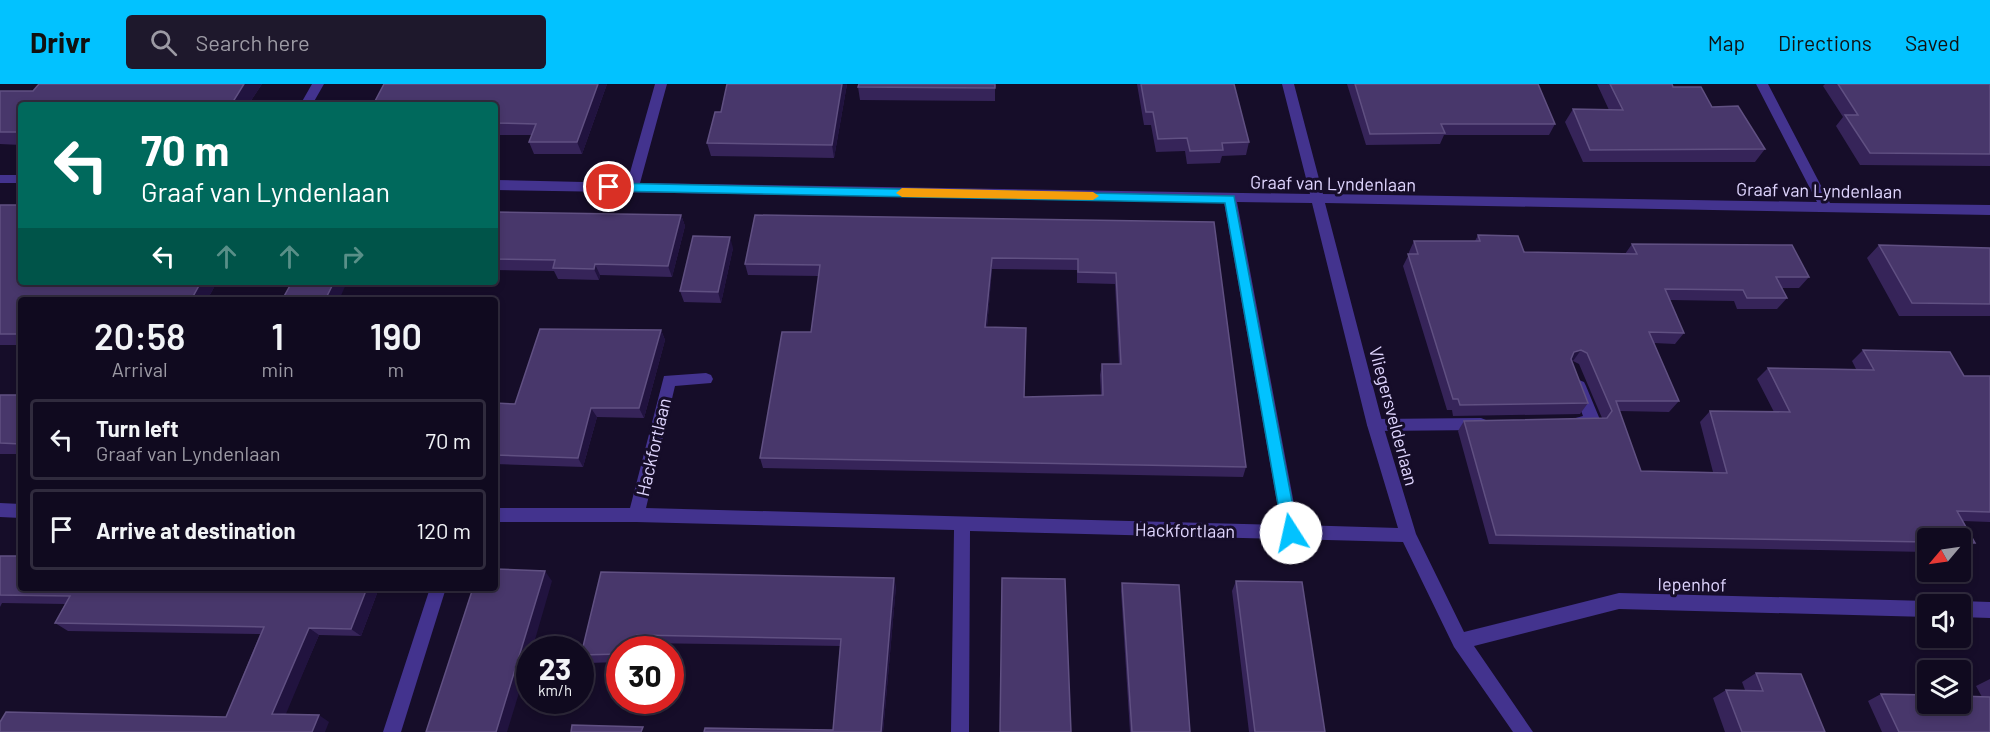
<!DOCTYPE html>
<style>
body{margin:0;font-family:Barlow,sans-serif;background:#1e182c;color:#f1f3f6;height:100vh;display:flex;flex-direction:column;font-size:22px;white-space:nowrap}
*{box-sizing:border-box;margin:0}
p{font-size:20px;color:#9c9aa4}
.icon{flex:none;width:33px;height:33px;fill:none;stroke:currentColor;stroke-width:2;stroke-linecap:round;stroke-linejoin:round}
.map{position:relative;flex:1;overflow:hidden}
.details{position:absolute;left:18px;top:213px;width:480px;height:294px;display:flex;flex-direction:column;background:#100a1f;border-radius:6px;box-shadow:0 3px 9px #0003,0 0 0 2px #302b3d}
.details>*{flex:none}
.banner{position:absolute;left:18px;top:18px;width:480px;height:183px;border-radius:6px;box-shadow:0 3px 9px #0003,0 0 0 2px #302b3d;background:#00695c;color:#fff;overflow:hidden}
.needle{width:39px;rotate:241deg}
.buttons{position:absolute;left:1917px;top:444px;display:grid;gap:12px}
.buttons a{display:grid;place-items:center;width:54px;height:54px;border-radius:6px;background:#100a1f;box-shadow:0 3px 9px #0003,0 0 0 2px #302b3d;font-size:30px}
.speed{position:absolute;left:516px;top:552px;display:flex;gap:12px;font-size:30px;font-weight:700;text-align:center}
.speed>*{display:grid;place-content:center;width:78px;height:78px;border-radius:50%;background:#100a1f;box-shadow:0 3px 9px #0003,0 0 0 2px #302b3d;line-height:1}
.speed small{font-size:15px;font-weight:400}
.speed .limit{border:9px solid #d22;background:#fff;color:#111}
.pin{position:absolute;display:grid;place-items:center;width:51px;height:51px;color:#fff;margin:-26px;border:3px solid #fff;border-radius:50%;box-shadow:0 2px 6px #0007}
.me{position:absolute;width:66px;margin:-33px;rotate:350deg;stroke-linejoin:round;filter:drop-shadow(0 0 4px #0008)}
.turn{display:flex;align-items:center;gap:21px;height:126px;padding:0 24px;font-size:27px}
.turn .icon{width:78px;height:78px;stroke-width:2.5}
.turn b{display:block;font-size:42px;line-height:51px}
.lanes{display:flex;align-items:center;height:57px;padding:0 24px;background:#0003;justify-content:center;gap:30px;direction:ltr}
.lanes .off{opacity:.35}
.eta{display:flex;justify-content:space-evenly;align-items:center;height:102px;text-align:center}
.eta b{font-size:36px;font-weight:600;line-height:42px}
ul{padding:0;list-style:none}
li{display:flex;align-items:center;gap:18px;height:81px;margin:0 12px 9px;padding:0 12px;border:3px solid #302b3d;border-radius:6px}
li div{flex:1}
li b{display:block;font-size:22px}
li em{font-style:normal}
header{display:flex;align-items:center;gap:36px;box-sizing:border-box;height:84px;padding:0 30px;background:#02c2ff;color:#111}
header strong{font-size:28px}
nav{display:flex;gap:33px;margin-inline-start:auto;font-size:21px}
.search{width:420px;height:54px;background:#1e182c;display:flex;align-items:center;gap:15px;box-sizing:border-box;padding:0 21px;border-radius:6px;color:#9c9aa4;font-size:22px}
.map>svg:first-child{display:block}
</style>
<header>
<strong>Drivr</strong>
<div class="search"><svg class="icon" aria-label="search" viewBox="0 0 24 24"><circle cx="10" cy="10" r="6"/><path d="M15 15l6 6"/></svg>Search here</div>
<nav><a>Map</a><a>Directions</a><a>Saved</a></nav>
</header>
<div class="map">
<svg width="1990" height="648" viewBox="0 0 1990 648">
<rect width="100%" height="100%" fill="#160d29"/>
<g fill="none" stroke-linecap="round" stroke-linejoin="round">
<path fill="#43338e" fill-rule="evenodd" d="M1579,296L1584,298L1586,302L1601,338L1598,342L1577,345L1572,343L1569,339L1572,335L1583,332L1572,302L1574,298Z
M1481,334L1486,336L1489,340L1486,344L1481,346L1375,347L1370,345L1367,341L1370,337L1375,335Z"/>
<path fill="#43338e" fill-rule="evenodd" d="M312,0H324L312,21H300Z
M655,0H667L640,99L1310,110L1282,0H1294L1323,110L1817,118L1756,0H1768L1830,119L1990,121V131L1325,119L1383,341L1416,450L1464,548L1619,509L1928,517L1934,520H1928V533L1619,525L1474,562L1533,648H1513L1454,563L1403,458L970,447L969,648H951L954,446L636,438H495V424H630L664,292L706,289L711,291L713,295L711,299L675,302L646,424L1281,441L1224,118L495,106V96L627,99ZM1237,118L1312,119L1367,341L1398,444L1298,441Z
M0,91H21V99H0Z
M0,419L21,420V434L0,433Z
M430,504H446L401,648H383Z
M1960,517L1990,518V534L1960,533V520H1954Z"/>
</g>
<path fill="#362459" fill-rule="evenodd" d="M39,0H262L248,21H21V61L0,60V7H33Z
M384,0H607L582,70H534L529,58L532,51H495V21Z
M727,0H847L834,74L711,72L707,59L721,28Z
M1137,0H1234L1249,58L1246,71L1222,72L1220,79L1187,80L1185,67L1156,68L1151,41H1144Z
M1347,0H1538L1555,40L1549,51H1444L1440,60L1366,61Z
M1597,0H1672L1673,3L1765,65L1755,78H1583L1565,38L1573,25L1609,26Z
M1825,0H1990V82L1860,81L1836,42L1843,33L1823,2Z
M858,3L995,4V17L860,16Z
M0,121L21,198H217L207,216H21V261H0Z
M495,128L681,131L685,142L672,193L600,191L599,196L558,195L554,187L495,186Z
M1214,138L1246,383L1243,393L763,384L760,374L811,248L819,192L748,191L745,180ZM992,185L1077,186V199L1115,200L1119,280H1102L1100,291L1101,311L1024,313L987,243Z
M1478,151L1524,168L1625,170L1632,160L1809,193L1799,204H1782L1787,214L1777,225H1737L1734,217L1670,216L1684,249L1675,260L1654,259L1679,317L1669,328L1619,327L1641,387L1713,388L1700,338L1710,327L1774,328L1757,295L1768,284L1856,285L1852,277L1863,266L1964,292H1990V438L1963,437L1975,459L1961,468L1960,454H1928V468L1489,460L1458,347L1464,337L1602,334L1579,280L1573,277H1571L1588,319L1580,330L1453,332L1452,326H1447L1403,182L1409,170V168L1414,157H1475Z
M1879,161L1990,164V232H1899L1867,174Z
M733,164L721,219L684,218L680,207Z
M661,246L665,256L644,334L597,333L583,383L495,380V319L515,320Z
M0,311H21V370H0Z
M0,472L379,504L361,552L319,551L285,630L329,638L226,633L260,550L68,547L55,539L65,520L2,519L0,523Z
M601,488L896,502L883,648H704L833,646L840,562L642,559L620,566V578L588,579L581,571Z
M1236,497L1325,648H1249L1232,507Z
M1122,499L1190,648H1130L1121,507Z
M1756,589L1825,648H1725L1713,614L1726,606H1745L1742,598Z
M1990,595V648H1882L1868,617L1881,610L1982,613L1976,602Z"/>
<path fill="#21133f" d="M244,0H262L248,21H231Z
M598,0H607L582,70L577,58Z
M842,0H847L834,74L832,61Z
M681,131L685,142L672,193L668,182Z
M730,153L733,164L721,219L718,208Z
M992,174V185L986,255L985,243Z
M595,180L600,191L599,196L594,185Z
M201,198H217L207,216H191Z
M334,198H347L339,216H325Z
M661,246L665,256L644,334L639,324Z
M1581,266L1573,277L1566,279L1574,268Z
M591,324L597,333L583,383L578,374Z
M545,487L552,497L532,566H530V573L507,648H496Z
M894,494L896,502L883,648H881Z
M367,504H379L361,552L351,545Z
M309,544L319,551L283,637L272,630Z
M637,551L642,559L641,566H634Z
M319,631L329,638L325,648H312Z"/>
<path fill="#48376b" stroke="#605082" stroke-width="1.5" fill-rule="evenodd" d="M39,0H244L231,21H21V48H0V7H33Z
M384,0H598L577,58H529L536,40L495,39V21H373Z
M727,0H842L832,61L707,59L715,28H721Z
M859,0H995V4L858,3Z
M1141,0H1234L1249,58L1222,59L1223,66L1190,67L1187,54L1158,55L1153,28H1146Z
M1355,0H1538L1555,40H1441L1445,49L1370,50Z
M1610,0H1672L1673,3H1701L1712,23L1738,22L1765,65L1590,66L1573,25L1623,26Z
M1838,0H1990V70L1870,69L1845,31H1858Z
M0,121H21V198H201L191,216H21V250H0Z
M495,128L681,131L668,182L595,180L594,185L553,184L555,176L495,175Z
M755,131L1214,138L1246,383L760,374L782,248H811L820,181L745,180ZM992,174L1078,175V188L1116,189L1121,280H1102L1103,311L1024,313L1026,244L985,243Z
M1478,151L1518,152L1524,168L1637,170L1632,160L1792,161L1809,193H1776L1787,214H1747L1743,206L1665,205L1684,249L1649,248L1679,317H1616L1641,387L1727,389L1710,327L1790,328L1768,284L1874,286L1863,266L1950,268L1964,292H1990V428L1957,427L1975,459L1960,458V454H1928V458L1496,451L1464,337L1607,334L1612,327L1587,269L1581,266L1574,268L1571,275L1588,319L1460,321L1458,315H1453L1408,170H1418L1414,157H1480Z
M693,152L730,153L718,208L680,207Z
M1879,161L1990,164V220L1912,219Z
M292,198H334L325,216H282Z
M540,245L661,246L639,324H591L578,374L495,371V319L515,320Z
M0,311H21V360L0,359Z
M0,472H21V504H367L351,545L309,544L272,630L319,631L312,648H0V638L6,628L226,633L264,543L55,539L70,512L0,511Z
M495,485L545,487L496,648H426L473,504H495Z
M601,488L894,494L881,648H704L705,644L833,646L841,555L637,551L634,566H620V570L581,571Z
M1002,494L1065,495L1071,648H1000Z
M1236,497L1302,498L1325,648H1255Z
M1122,499L1179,501L1190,648H1132Z
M1756,589L1801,590L1825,648H1742L1726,606L1763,607Z
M1881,610L1928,611V620H1960V612L1990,613V648H1899Z
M572,641L643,643L641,648H571Z"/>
<path fill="#02c2ff" stroke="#017ea6" stroke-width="1.5" d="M609,99L1234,112L1298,449L1296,453H1286L1283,449L1225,119L609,107L604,103Z"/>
<path fill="#f59e0b" d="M902,104L1093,108L1099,112L1093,116L902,113L896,109Z"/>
<g text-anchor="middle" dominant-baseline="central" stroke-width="6" stroke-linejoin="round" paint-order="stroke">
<g font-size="18" fill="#e0d6ff" stroke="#160d29">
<text transform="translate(1333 99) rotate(1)">Graaf van Lyndenlaan</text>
<text transform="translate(1819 106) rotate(1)">Graaf van Lyndenlaan</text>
<text transform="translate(1394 332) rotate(75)">Vliegersvelderlaan</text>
<text transform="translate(653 363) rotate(-77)">Hackfortlaan</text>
<text transform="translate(1185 446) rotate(1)">Hackfortlaan</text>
<text transform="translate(1692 500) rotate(1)">Iepenhof</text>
</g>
</g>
</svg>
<div class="buttons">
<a><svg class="needle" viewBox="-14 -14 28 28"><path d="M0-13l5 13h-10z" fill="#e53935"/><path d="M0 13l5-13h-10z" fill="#9c9aa4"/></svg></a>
<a><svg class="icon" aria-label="sound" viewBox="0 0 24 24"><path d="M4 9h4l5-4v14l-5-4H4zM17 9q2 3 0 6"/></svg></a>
<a><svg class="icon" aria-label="layers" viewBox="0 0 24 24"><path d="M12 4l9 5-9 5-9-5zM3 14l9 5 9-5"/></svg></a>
</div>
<div class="speed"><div>23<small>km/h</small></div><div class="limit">30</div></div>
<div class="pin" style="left:609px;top:103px;background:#d93025"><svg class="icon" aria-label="arrive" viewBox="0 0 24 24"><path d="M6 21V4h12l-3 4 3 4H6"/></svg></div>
<svg class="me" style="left:1291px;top:449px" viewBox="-20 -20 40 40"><circle r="19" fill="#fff"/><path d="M0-13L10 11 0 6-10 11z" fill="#02c2ff"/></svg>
<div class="banner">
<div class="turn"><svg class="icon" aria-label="left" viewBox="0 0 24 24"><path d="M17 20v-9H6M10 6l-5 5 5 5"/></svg><div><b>70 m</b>Graaf van Lyndenlaan</div></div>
<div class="lanes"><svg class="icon" aria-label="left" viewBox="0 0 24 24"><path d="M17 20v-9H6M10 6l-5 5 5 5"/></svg><svg class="icon off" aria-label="ahead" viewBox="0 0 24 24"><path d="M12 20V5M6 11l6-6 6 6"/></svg><svg class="icon off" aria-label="ahead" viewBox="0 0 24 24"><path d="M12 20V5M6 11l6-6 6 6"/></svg><svg class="icon off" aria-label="right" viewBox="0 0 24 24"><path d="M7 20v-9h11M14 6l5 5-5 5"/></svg></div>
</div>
<section class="details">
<div class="eta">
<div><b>20:58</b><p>Arrival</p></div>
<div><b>1</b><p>min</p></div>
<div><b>190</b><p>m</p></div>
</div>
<ul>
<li><svg class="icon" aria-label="left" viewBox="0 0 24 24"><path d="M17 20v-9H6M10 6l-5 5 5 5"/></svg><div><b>Turn left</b><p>Graaf van Lyndenlaan</p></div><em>70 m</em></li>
<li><svg class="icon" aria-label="arrive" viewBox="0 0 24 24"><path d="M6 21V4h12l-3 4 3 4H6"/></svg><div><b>Arrive at destination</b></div><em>120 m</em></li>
</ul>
</section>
</div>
